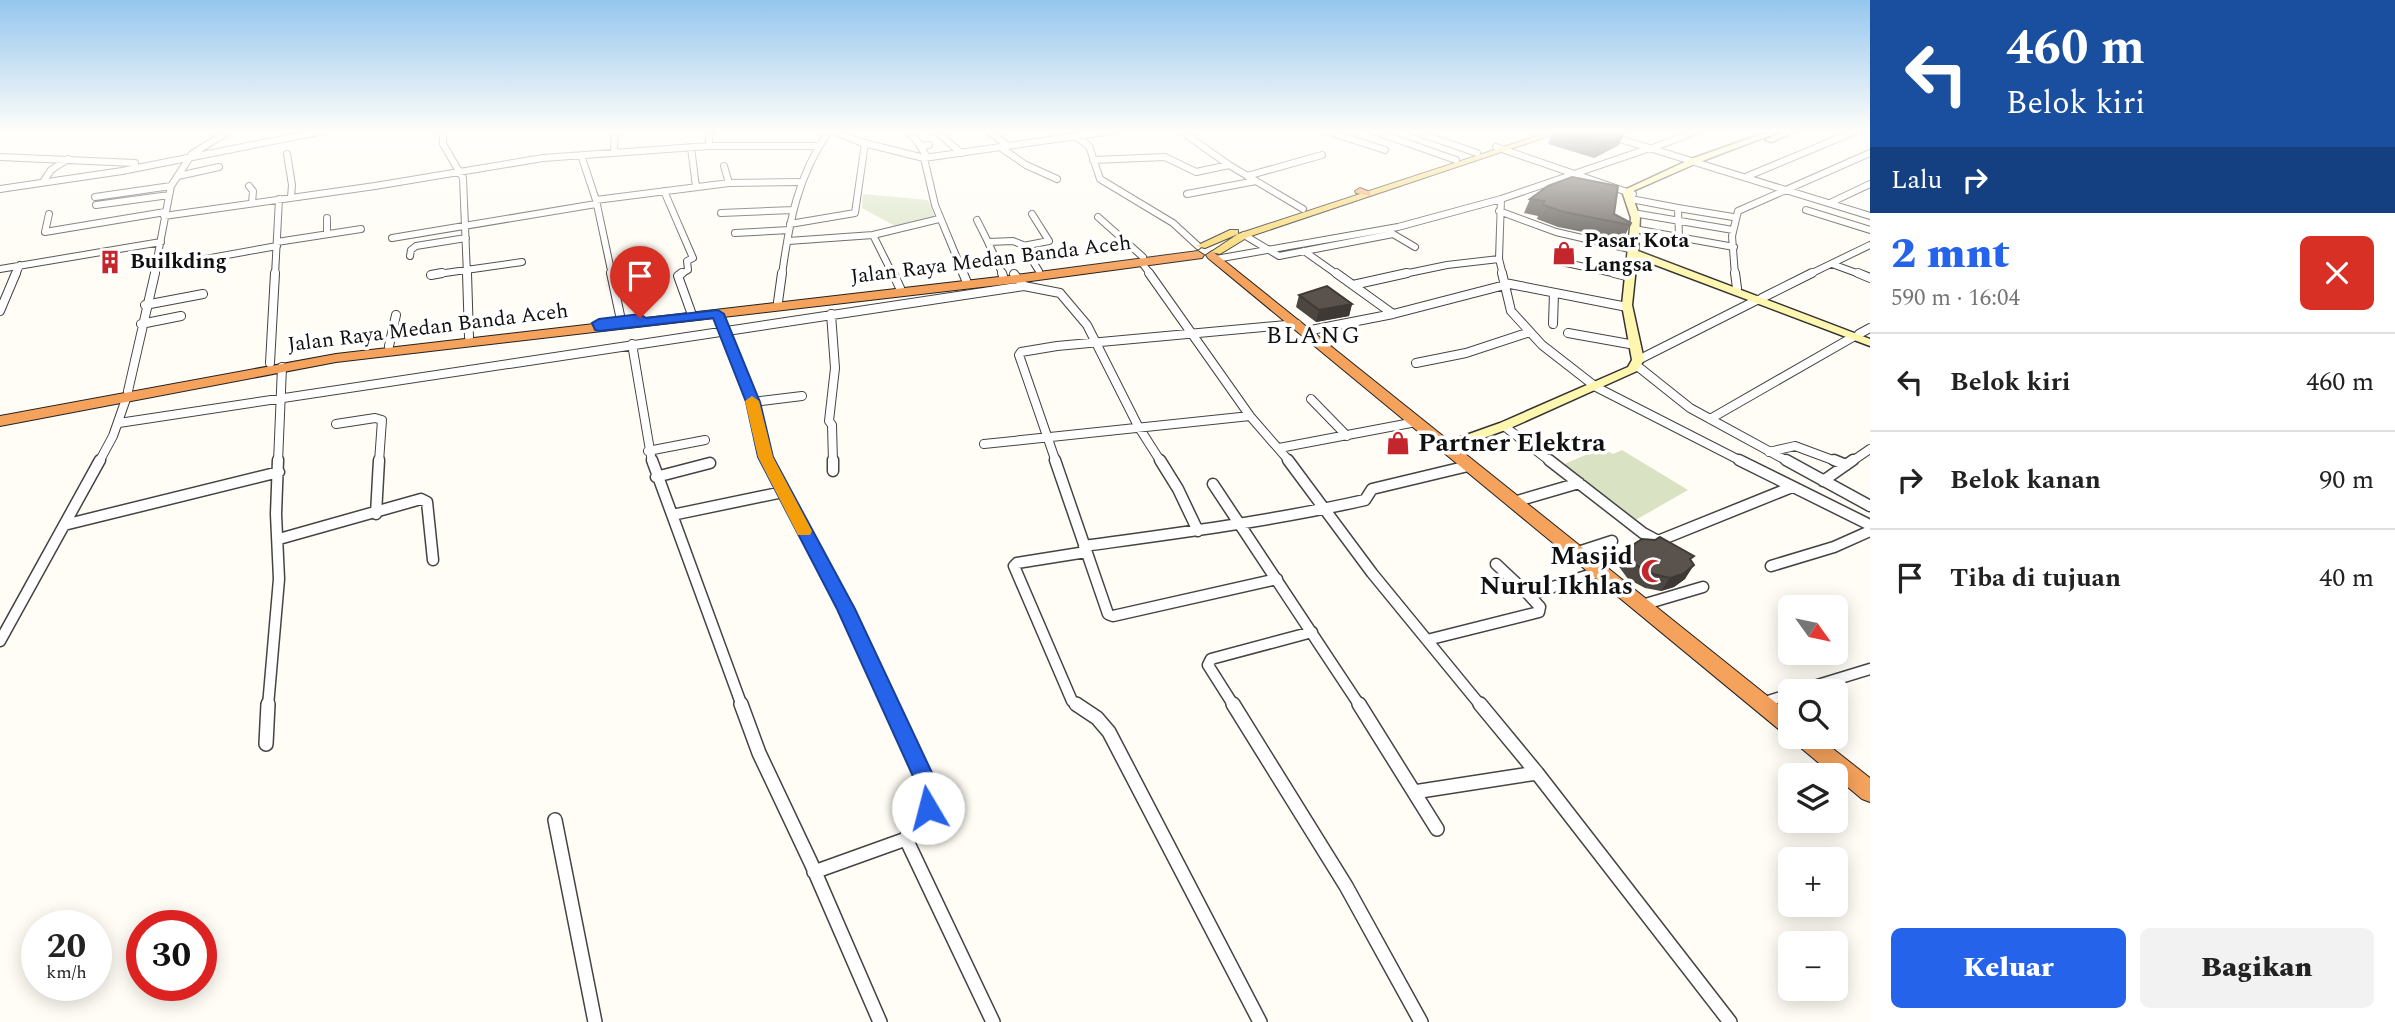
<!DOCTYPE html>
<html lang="id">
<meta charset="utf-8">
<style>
body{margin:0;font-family:Spectral,serif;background:#f2f2f2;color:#222;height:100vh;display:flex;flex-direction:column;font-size:26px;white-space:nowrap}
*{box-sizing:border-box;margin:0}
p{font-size:23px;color:#767676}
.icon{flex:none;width:38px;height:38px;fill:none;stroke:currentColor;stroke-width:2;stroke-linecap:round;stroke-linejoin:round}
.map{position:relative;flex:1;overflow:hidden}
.details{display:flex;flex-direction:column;background:#fff;width:525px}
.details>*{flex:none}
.top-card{background:#1a4fa0;color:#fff;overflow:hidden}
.needle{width:46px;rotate:123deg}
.fabs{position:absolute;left:1778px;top:595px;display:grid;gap:14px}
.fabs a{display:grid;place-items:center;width:70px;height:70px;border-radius:10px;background:#fff;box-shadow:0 4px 18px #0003;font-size:35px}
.speed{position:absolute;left:21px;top:910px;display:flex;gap:14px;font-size:35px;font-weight:700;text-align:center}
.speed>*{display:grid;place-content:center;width:91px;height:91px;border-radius:50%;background:#fff;box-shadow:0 4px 18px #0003;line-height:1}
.speed small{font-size:18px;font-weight:400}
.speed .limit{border:10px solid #d22;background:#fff;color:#111}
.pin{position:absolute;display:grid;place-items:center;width:60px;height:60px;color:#fff;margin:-72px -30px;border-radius:50% 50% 50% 0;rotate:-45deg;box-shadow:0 0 7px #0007}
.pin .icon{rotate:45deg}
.me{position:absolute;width:77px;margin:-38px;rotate:352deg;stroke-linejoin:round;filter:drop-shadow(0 0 5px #0008)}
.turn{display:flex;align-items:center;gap:24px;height:147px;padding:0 21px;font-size:32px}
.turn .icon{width:91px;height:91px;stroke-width:2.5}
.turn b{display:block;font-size:49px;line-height:60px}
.then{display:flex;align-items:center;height:66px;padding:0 21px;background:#0003;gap:14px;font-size:26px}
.round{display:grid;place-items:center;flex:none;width:74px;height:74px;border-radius:10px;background:#f2f2f2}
.summary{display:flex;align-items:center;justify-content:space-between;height:119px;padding:0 21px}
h1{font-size:42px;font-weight:800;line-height:52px;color:#2563eb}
.action{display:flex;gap:14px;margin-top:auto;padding:14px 21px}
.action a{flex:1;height:80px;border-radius:10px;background:#2563eb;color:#fff;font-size:28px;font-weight:800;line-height:80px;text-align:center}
.action a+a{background:#f2f2f2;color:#222}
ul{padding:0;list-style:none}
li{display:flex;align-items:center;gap:21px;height:98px;padding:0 21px;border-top:2px solid #e0e0e0}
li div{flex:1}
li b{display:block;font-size:26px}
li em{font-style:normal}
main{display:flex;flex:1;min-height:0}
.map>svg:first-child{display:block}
</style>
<main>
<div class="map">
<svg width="1870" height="1022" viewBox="0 0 1870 1022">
<rect width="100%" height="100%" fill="#fffdf5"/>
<path fill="#d9e3c4" d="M863,194L928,200L935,217L897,227L862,208Z
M1602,448L1613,454L1622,450L1688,490L1634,521L1562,465Z"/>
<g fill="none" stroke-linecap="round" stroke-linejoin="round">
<g stroke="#444" stroke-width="8">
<path id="street-far3" d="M443,131V144L463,178L467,275
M709,131V146
M834,131L860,142L924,158L1111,131
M936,131L961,153
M989,131L1008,146
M1181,131L1229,165L1303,209
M1326,131L1385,150
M1373,131L1456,160
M1413,131L1477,153
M1531,131L1539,133
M1594,131L1870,216
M909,132L921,146
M1074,135L1089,146L1100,179L1173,223L1198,246
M691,147L696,187
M1000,147L1026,165L1057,179
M1496,147L1633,194
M1655,147L1697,131
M614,152L615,131
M287,154L292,185L291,197
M581,155L596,200L612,275
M0,157L135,163
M927,157L920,146L929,145
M924,158L935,205L964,275
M1093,160L1165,157L1196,172L1229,165
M724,166L729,183
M178,176L219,167
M1247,176L1322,155
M1748,176L1856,131
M43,182L51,170L68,159
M249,186L253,191L252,203
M0,189L122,171L323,131
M664,191L693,258L687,261L688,270L679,275
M1187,194L1256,181
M95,197L171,186
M1631,199L1678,208
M596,200L729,183L798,182
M1832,202L1870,184
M96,205L169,195
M1806,210L1870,230
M1499,211L1556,232L1634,250
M721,213L793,210
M1633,213L1733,230
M49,214L45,232L165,212
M1032,214L1049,241L1023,246L1039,271
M164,216L375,186L543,158L709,146H817
M1098,217L1143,257
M327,218V234
M977,220L988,242L1013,241L1023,245
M790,224L855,213L865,143
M1634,229L1734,247
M735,233L789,230
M1393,234L1415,247
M1244,235L1279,256L1393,234
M1679,237L1678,208L1733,217
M392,238L596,204
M788,241L873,235
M277,242L361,229
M988,242L1003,275
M1304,251L1338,275
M410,256L411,250L416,246L466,238
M1216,259L1398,227L1501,199
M1557,261L1622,275
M1142,263L1151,275
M1832,264L1862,275
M155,268L277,246
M0,269L161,242
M16,275L20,265
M154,275L171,186L192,154L229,131
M275,275L279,199
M431,275L522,262
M782,275C789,222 798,175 829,131
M893,275L873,235L939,219
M1399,275L1447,265L1499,259
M1503,275L1499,259L1501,199L1650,148
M1735,275L1732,236L1738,211L1870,153
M1808,275L1870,245"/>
</g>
<g stroke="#444" stroke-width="10">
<path id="street-far2" d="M467,273L469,337
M611,273L621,320
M682,273L678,276L691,312
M893,273L900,288
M963,273L966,280
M1002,273L1003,276
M1149,273L1250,416L1290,462
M1336,273L1393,314
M1502,273L1511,311L1542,345L1596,387L1743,462
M1614,273L1630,277
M1735,273L1737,288
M1858,273L1870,278
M1014,274L1024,286L1060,293L1087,325L1138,426L1161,462
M431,275L442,273
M1505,283L1627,307
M1353,285L1407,273
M1762,298L1812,273
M778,302L782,273
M145,305L203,294
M0,311L16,273
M718,314L753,402L769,462
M831,314L835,368L829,421L832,425L833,462
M141,324L181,316
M1553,324L1554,293
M1306,331L1393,314L1505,285
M1568,333L1635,345
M1859,334L1870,328
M632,344L652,462
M389,346L396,315
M1638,360L1757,300
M270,363L275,273
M1416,363L1466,353L1530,332
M1636,365L1690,408L1789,462
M128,391L155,273
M1311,399L1347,436
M753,402L802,396
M1710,419L1853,337
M119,423L1024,286
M336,424L375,418L382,420L379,462
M1504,426L1551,462
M984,444L1250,416
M1279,448L1416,422
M648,451L705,440
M1769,452L1795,446L1838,462
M99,462L113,436L127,396
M278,462L282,367
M1056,462L1019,355L1021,352L1057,346L1297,324
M1851,462L1870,449"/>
</g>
<g stroke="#444" stroke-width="13">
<path id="street-far1" d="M652,460L742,706
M768,460L846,609L891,706
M833,460V471
M1055,460L1108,614L1113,616L1277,579
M1160,460L1178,489L1198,531
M1288,460L1372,573L1481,706
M1549,460L1643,533L1658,541L1792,487
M1739,460L1870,525
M1786,460L1870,506
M1834,460L1846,465
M656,477L710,463
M1823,481L1853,460
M1213,484L1360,706
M1514,502L1579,483
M376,514L379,460
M672,515L783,492
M64,525L279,472
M279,539L421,499L427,502L433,560
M1084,546C1178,533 1272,521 1365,500L1372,489L1468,466
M1575,553L1612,541
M1496,564L1529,595
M1771,566L1834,547L1870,531
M1642,605L1703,587
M1427,640L1539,612L1540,607L1529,595L1598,572
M0,641L100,460
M1798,691L1870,669
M1762,703L1790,694
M268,706L279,579L276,514L278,460
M1079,706L1072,701L1014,566L1017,563L1086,552
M1234,706L1208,665L1211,659L1312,632"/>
</g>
<g stroke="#444" stroke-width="16">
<path id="street" d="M741,704L759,753L811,863L880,1022
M890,704L932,794L931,804L912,823L906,839L993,1022
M1076,704L1097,718L1109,732L1260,1022
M1233,704L1346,886L1421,1022
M1359,704L1437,829
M1480,704L1537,773L1730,1022
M266,744L268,704
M1414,792L1537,773
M555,820L595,1022
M814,872L906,839"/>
</g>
<g stroke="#333" stroke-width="3">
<path id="secondary" d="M1770,131H1781L1697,163L1631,192L1640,218L1638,251L1870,339V346L1637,258L1632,305L1644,360L1637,371L1508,429L1451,450H1441L1440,447L1441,444L1500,423L1628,367L1632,360L1622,305L1631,218L1622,191L1691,159Z
M1785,131H1795L1772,142L1765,140Z"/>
</g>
<g stroke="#222" stroke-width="2">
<path id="primary" d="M1552,131H1564L1248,237L1220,254L1211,252L1238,234L1205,248L1196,246L1230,230H1238V234Z"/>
</g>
<g stroke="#222" stroke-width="2">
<path id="highway" d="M1360,188L1370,192V196L1356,193L1355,191Z
M1198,251L1204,255L1202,258L1016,283L336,362L0,426V416L336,354L1016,275Z
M1212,251L1790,714V735L1782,732L1208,258L1206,255Z
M1792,737H1818L1870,778V802L1862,799L1795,743Z"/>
</g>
<use href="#street-far3" stroke="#fff" stroke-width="6"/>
<use href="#street-far2" stroke="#fff" stroke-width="8"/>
<use href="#street-far1" stroke="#fff" stroke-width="10"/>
<use href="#street" stroke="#fff" stroke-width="13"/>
<use href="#secondary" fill="#fff6b0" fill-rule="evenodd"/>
<use href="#primary" fill="#f9d66b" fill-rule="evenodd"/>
<use href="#highway" fill="#f5a25d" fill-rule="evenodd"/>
</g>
<path fill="#4d4742" d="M1553,131L1619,145L1594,158L1548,144Z
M1530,199L1614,214L1631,223L1623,240L1558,227L1537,219L1538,216L1524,213Z
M1299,295L1352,304L1349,316L1316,322L1296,307Z
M1625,550L1691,561L1685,579L1674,587L1661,591L1645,588L1628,579L1617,564Z"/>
<path fill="#3f3936" d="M1625,132L1619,145L1594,158L1600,144Z
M1352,304L1349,316L1316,322L1319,310Z
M1694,565L1685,579L1674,587L1661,591L1670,578Z"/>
<path fill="#5a524d" stroke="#3f3936" stroke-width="2" d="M1553,131H1623L1625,132L1600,144Z
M1572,177L1618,186L1614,214L1631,223L1630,225L1564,212L1543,205L1544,201L1530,199L1548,186Z
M1327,286L1352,304L1319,310L1299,295Z
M1660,537L1694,556L1690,559L1694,565L1683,574L1670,578L1653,574L1636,565L1625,550L1642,539L1655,540Z"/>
<linearGradient id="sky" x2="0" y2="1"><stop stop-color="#95c6ee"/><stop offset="0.48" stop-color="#fffefa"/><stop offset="1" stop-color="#fffefa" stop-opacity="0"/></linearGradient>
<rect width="1870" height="274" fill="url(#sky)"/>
<path fill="#2563eb" stroke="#184099" stroke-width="2" d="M718,310L724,314L760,402L773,457L855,609L942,794L943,799L935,815L928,817L920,815L917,808L921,794L837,609L758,457L746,402L713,318L599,331L595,330L592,323L599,319L640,314L646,318Z"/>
<path fill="#f59e0b" d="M752,396L759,401L773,457L812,531L810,535H798L758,457L745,401Z"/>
<defs>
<g id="shop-bare" transform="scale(1.89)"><path d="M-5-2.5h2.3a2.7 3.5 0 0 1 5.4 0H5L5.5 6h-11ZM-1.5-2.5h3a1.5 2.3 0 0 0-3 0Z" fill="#c4262e" stroke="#fff" stroke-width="2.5" paint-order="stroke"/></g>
<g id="building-bare" transform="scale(1.89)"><path d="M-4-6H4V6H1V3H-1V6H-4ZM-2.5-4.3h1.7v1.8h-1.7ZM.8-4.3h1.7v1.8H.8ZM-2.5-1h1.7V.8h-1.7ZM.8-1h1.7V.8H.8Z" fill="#c4262e" stroke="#fff" stroke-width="2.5" paint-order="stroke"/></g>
<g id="mosque-bare" transform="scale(1.89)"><path d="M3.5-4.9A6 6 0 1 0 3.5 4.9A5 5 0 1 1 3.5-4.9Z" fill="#c4262e" stroke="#fff" stroke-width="2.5" paint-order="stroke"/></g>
</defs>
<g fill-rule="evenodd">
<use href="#shop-bare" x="1564" y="253"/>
<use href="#building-bare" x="110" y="262"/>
<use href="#shop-bare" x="1398" y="443"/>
<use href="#mosque-bare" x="1653" y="571"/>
</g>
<g text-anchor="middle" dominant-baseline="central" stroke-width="7" stroke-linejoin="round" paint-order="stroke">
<g font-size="21" font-weight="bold" fill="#111" stroke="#fff" text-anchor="start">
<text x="1584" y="241">Pasar Kota<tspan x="1584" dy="24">Langsa</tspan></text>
<text x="130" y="262">Builkding</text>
</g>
<g font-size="21" fill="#111" stroke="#fff">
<text transform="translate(991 260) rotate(-7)">Jalan Raya Medan Banda Aceh</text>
<text transform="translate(428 328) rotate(-7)">Jalan Raya Medan Banda Aceh</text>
</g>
<g font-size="24" letter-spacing="2" fill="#111" stroke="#fff">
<text x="1314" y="336">BLANG</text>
</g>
<g font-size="26" font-weight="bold" fill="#111" stroke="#fff" text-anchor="start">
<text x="1418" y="443">Partner Elektra</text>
<text x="1633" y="556" text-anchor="end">Masjid<tspan x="1633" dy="30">Nurul Ikhlas</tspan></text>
</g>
</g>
</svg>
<div class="fabs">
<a><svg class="needle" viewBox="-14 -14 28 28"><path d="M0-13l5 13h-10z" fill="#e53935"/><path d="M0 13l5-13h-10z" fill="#767676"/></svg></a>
<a><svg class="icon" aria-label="search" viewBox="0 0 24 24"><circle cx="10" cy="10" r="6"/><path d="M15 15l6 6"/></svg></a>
<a><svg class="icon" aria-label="layers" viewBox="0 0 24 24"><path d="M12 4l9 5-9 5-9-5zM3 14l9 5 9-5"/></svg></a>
<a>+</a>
<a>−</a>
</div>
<div class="speed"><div>20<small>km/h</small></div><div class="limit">30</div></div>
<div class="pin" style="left:640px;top:318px;background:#d93025"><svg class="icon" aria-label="arrive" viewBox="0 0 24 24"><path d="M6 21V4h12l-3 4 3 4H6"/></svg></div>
<svg class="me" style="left:928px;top:808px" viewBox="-20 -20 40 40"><circle r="19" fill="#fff"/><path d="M0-13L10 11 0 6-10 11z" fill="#2563eb"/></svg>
</div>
<section class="details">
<div class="top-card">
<div class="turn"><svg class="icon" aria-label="left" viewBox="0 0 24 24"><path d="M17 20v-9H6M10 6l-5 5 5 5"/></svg><div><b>460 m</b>Belok kiri</div></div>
<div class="then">Lalu<svg class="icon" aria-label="right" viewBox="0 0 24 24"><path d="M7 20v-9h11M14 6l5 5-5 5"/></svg></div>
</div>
<div class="summary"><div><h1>2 mnt</h1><p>590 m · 16:04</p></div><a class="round" style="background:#d93025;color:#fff"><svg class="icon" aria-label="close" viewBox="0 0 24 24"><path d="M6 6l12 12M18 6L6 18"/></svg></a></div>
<ul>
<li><svg class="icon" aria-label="left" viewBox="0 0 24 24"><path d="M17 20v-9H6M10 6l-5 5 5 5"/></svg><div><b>Belok kiri</b></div><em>460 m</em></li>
<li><svg class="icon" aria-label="right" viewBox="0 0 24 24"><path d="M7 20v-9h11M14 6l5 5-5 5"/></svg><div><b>Belok kanan</b></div><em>90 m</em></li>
<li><svg class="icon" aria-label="arrive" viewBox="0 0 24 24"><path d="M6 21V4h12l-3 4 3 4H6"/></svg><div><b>Tiba di tujuan</b></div><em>40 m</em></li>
</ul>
<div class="action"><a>Keluar</a><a>Bagikan</a></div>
</section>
</main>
